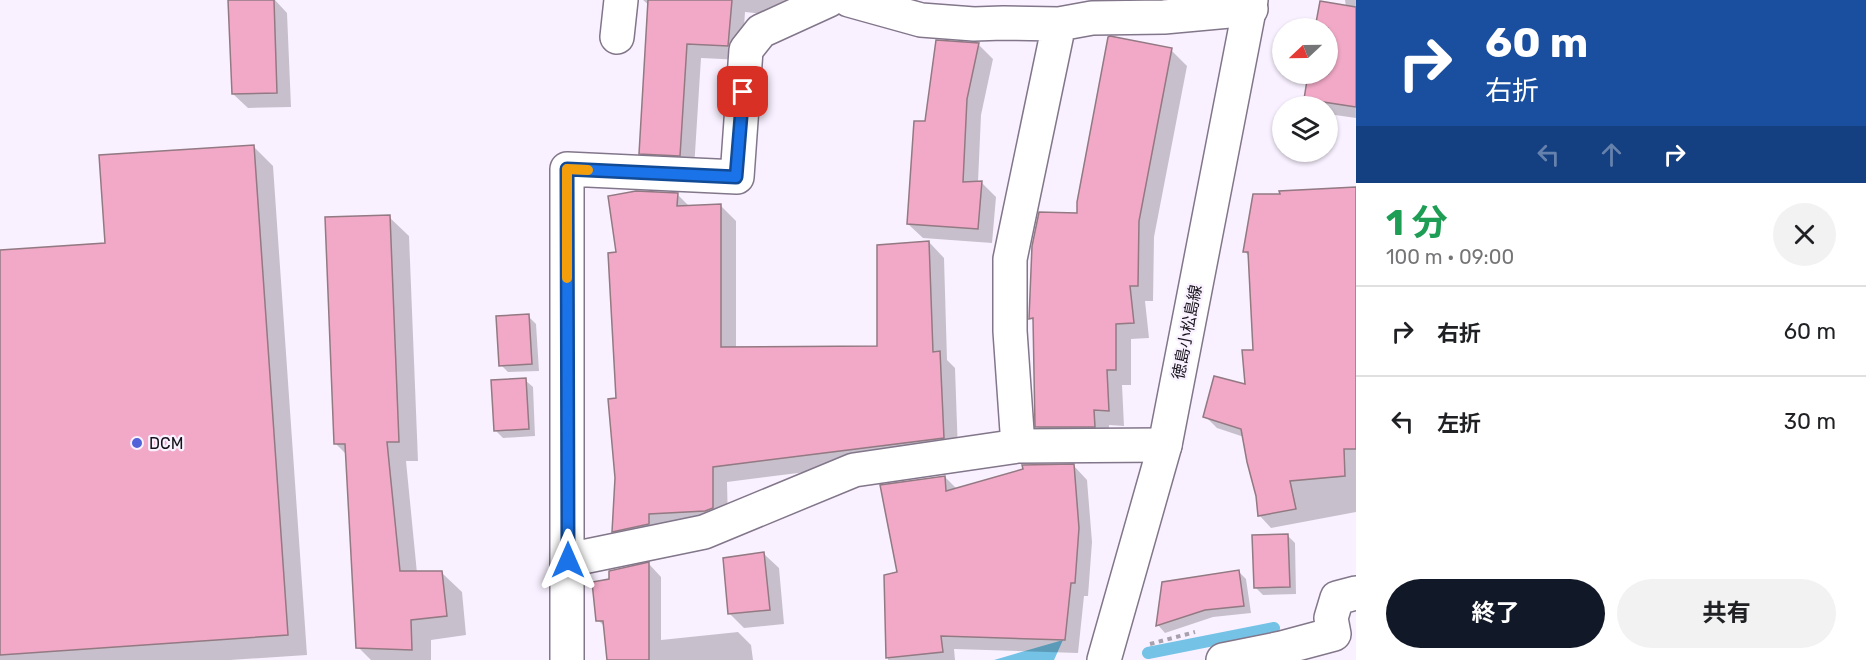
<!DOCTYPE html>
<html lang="ja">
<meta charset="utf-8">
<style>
body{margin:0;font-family:Rubik,"Noto Sans JP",sans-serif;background:#f2f2f2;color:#202124;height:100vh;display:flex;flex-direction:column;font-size:22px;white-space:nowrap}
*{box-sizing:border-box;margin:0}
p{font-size:20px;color:#757577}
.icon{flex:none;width:33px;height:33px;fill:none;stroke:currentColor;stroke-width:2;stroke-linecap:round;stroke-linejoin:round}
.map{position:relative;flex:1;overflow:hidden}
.drawer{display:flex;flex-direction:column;background:#fff;width:510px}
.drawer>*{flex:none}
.banner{background:#1a4fa0;color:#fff;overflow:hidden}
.needle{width:39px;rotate:248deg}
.controls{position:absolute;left:1272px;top:18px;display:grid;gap:12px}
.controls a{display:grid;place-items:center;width:66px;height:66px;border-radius:50%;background:#fff;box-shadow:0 2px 4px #0004;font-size:30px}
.pin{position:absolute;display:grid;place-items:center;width:51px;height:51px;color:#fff;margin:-26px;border-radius:12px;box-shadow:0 3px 9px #0006}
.me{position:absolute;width:66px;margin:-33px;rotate:0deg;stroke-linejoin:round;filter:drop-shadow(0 0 4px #0008)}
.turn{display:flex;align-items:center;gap:21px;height:126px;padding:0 30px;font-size:27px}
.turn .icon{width:78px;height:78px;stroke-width:2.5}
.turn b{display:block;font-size:42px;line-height:51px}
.lanes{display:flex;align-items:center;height:57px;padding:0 30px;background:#0003;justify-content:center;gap:30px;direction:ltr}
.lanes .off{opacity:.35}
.round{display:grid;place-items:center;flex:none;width:63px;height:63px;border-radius:32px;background:#f2f2f2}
.headline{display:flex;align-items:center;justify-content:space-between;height:102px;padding:0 30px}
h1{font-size:36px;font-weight:700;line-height:45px;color:#1e9e55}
.action{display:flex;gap:12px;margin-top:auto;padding:12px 30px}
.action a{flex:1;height:69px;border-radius:36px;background:#111827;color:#fff;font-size:24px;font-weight:700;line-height:69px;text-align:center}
.action a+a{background:#f2f2f2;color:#202124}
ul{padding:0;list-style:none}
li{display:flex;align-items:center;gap:18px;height:90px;padding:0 30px;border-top:2px solid #e0e0e0}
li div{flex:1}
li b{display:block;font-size:22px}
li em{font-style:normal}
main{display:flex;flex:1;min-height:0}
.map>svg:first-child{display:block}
</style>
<main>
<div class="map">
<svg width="1356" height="660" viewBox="0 0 1356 660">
<rect width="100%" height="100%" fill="#f9f1ff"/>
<path fill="#74c2e6" d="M1063,640L1054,660H994Z"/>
<path fill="#0003" d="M229,0H275L287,13L291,107L248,108L233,94Z
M643,0H797L792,17L745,12L742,60L701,58L694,169L654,167L640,153L650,6Z
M1137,0H1210L1148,11Z
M1345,0H1356V118L1328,114V106H1314L1306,98L1310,74H1328V28H1317L1321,3L1346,7Z
M978,44L993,59L981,115L978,182H981L996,197L992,243L923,238L908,224Z
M1171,50L1187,66L1154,237L1153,301H1145L1149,338L1131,339V385H1122L1124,426L1109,425L1110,442H1053L1037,426L1035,323L1031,318L1079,215Z
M253,146L273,166L307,655L230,660H0V252L107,245Z
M1356,189V512L1271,528L1260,516L1258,496L1244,437L1217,428L1205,416L1247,386L1255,351L1250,257L1244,251L1281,196Z
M677,194L690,207L720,205L736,221V348L878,347L929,242L944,258L947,360L955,368L958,453L727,482L728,523L628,546L613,531L617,478L618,253Z
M389,217L409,236L418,461H406L417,573H442L462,592L466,635L431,640V660H371L358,647L347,455L336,444Z
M528,316L536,324L539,371L508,372L501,365Z
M525,380L533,387L535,436L503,438L495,430Z
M1074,466L1087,480L1092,542L1088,596H1084L1078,653L954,649L955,660H888L885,577L899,573L945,477L957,489L1025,470Z
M1287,535L1295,543L1296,594L1263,595L1255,587Z
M764,554L779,568L784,624L744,628L730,614Z
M649,564L661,577V640L738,632L751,645L753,660H609L606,628L598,620L610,580Z
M1238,571L1246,579L1251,613L1213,617L1165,633L1158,625Z"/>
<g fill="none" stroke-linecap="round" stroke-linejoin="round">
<path stroke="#74c2e6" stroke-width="12" d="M1148,653L1274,628"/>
</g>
<path fill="#f2a9c7" stroke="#927982" stroke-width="1.5" d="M228,0H274L277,93L232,94Z
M648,0H732L728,46L687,44L680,156L639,154Z
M1320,1L1356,7V107L1304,99L1308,74H1328V28H1315Z
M1110,36L1172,48L1139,221L1138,286H1130L1134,323L1116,324V370H1107L1109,411L1094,410L1095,427H1035L1033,318L1029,319L1032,246L1039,212L1077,213V202L1108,37Z
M936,40L979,43L967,99L963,182L982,181L978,229L907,224L914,121H925Z
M254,145L288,635L0,655V250L105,243L99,155Z
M1356,187V449H1344L1345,476L1290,481L1296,509L1258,516L1256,496L1247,462L1241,429L1203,417L1214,376L1245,384L1242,350H1253L1248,252H1243L1253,194H1280L1279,191Z
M636,191L678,193L677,206L721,204V347L877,346V245L929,241L933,352L940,351L944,438L713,467V508L705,511L649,514V524L612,532L615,478L608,399L616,398L608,253L616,252L608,196Z
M390,215L399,442H387L400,571H442L447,616L411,620L412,650L356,648L345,444H334L325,217Z
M529,314L532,364L499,366L496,316Z
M526,378L529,429L494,431L491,380Z
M1074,464L1079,528L1075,583H1071L1065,640L941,636L943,652L886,658L884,575L897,572L880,485L945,476L946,491L1023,469L1022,465Z
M1288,534L1290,587L1254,588L1252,535Z
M764,552L770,610L728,614L723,558Z
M649,562V660H607L603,621H596L592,582L609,579V571Z
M1239,570L1244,606L1205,610L1156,626L1162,582Z"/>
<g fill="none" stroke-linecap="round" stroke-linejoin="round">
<g stroke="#82768a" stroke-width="36">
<path id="street" d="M849,0L921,20L974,24L1003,23L1059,24L1092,18L1164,17L1251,9
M617,37L621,0
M1018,446L1010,331V259L1059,24
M568,560L704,532L854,470L1018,446L1165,445
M567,660V169L737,177L746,50L761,31L829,0
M1223,660L1282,648L1334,634L1331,618L1337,598L1356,593"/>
</g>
<g stroke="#82768a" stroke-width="36">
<path id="secondary" d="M1104,660L1165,445L1251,0"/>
</g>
<path stroke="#a8a1ad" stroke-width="4" stroke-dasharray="4.5 4.5" stroke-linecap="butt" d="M1150,644L1195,632"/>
<use href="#street" stroke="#fff" stroke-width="33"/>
<use href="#secondary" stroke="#fff" stroke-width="33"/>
</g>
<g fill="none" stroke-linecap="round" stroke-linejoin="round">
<g stroke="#114b97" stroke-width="15">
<path id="route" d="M568,560L567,169L736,177L743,92"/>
</g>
<use href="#route" stroke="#1a73e8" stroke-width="10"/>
<path stroke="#f59e0b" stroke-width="10" d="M567,278V169L588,170"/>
</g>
<circle fill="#5262d8" stroke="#f9f1ff" stroke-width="2" cx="137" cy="443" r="6"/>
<g text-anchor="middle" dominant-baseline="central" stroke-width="4.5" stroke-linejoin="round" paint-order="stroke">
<g font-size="16" fill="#161219" stroke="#f9f1ff">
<text transform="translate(1187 332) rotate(-79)">徳島小松島線</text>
</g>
<g font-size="16" fill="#161219" stroke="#f9f1ff" text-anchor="start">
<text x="149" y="443">DCM</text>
</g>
</g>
</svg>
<div class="controls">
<a><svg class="needle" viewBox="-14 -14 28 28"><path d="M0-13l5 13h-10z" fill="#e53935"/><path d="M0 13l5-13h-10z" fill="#757577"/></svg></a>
<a><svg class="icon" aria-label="layers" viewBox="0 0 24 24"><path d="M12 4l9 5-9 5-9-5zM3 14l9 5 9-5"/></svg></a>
</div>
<div class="pin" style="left:743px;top:92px;background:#d93025"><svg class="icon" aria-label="arrive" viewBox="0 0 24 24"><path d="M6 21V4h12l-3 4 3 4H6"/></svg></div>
<svg class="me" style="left:568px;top:560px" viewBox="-20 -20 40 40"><path d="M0-17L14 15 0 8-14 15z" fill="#1a73e8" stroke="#fff" stroke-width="4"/></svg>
</div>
<section class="drawer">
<div class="banner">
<div class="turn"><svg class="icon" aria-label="right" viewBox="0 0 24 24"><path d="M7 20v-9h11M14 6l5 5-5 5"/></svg><div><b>60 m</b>右折</div></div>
<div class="lanes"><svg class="icon off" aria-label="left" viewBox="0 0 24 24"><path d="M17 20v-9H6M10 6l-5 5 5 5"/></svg><svg class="icon off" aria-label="ahead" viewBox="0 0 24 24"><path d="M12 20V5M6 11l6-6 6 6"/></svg><svg class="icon" aria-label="right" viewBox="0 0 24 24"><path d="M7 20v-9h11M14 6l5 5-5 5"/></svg></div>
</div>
<div class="headline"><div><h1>1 分</h1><p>100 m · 09:00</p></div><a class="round"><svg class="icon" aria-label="close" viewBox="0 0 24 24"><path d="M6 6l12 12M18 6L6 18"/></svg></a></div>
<ul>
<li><svg class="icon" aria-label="right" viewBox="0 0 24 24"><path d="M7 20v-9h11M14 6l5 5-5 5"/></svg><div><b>右折</b></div><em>60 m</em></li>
<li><svg class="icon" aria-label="left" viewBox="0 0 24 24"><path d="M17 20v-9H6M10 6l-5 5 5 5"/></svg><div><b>左折</b></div><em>30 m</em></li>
</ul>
<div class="action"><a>終了</a><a>共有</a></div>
</section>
</main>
